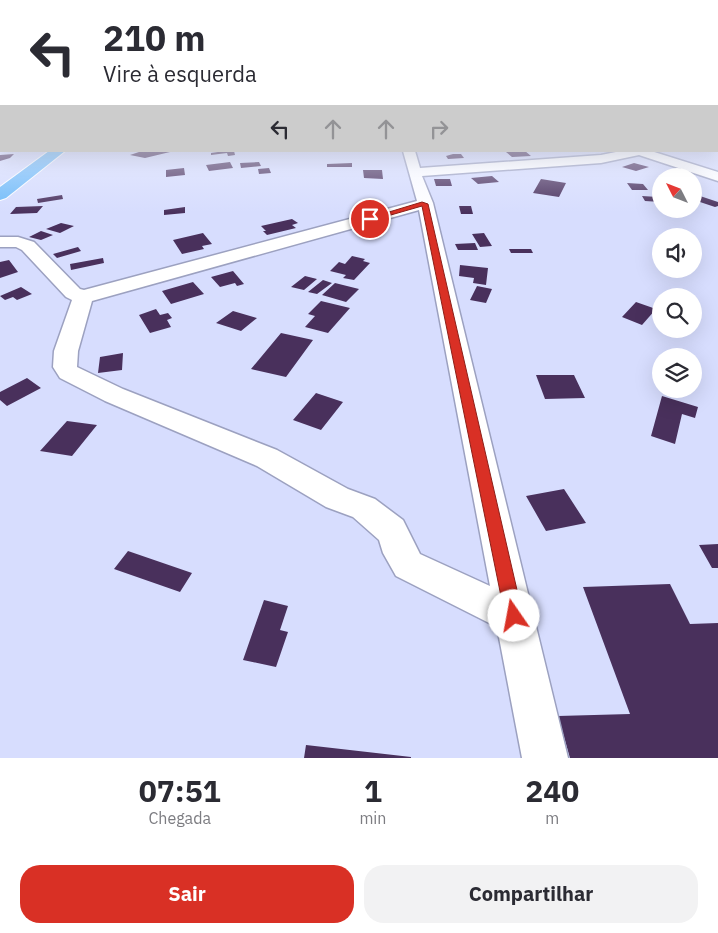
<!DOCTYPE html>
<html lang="pt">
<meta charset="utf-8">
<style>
body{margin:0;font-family:"IBM Plex Sans",sans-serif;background:#f2f2f3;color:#2b2b33;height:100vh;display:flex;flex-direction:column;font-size:19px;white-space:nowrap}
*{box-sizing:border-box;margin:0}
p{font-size:16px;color:#7c7c81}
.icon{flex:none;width:28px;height:28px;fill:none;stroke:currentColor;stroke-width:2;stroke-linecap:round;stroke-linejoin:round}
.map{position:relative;height:758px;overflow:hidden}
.drawer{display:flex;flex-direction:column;background:#fff;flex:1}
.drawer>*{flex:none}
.top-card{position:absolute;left:0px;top:0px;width:719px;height:152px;box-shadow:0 5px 20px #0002;background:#fff;color:#2b2b33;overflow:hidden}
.needle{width:32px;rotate:312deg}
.controls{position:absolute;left:652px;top:168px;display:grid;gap:10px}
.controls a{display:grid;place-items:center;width:50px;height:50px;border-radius:50%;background:#fff;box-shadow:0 5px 20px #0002;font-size:25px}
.pin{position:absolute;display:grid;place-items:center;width:42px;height:42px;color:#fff;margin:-21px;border:2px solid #fff;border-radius:50%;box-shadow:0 1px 5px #0007}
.me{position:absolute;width:55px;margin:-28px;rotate:348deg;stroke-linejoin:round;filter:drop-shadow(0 0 4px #0008)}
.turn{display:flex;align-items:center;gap:18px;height:105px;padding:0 20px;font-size:22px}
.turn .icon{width:65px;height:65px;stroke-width:2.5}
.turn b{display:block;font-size:35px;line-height:42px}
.lanes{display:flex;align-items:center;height:48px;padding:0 20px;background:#0003;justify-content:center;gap:25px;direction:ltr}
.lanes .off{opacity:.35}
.eta{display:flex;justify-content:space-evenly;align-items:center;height:85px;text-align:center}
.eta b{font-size:30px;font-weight:700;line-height:35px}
.cta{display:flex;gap:10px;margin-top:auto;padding:10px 20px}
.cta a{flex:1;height:58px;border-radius:20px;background:#d93025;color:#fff;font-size:20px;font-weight:700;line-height:58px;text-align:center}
.cta a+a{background:#f2f2f3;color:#2b2b33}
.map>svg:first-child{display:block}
</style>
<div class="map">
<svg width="718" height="758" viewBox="0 0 718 758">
<rect width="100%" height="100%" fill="#d7ddfe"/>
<path fill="#49305c" d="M142,151H166L170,152L145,158L130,155Z
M225,151H234L235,155L228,156L227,153L211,155V153Z
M520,151H525L531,156L512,157L506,152Z
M14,154L10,158L0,161V155Z
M453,154H461L464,158L448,159L446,156Z
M230,162L233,168L209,171L206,165Z
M259,162L261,166L241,168L240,163Z
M352,163V167H327V164Z
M634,163L649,167L636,171L622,167Z
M184,168L185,175L166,177V170Z
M269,168L271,173L259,174L258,169Z
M363,170H382L383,179L364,178Z
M492,176L499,182L478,184L471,178Z
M434,179H450L452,186H436Z
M541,179L566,183L559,197L533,193Z
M627,183L643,184L648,190H632Z
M694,194L718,202V206L715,207L694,200Z
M62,195L63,199L38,203L37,199Z
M642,196L658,197L661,202L645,201Z
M43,206L37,213L10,214L16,207Z
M459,206H471L473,214H461Z
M185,207V213L164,215V210Z
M292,219L298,223L292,225L296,228L267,235L263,231H266L261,226Z
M61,223L74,226L60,233L46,229Z
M41,231L53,235L41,240L29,237Z
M203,233L212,244L202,246L204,249L182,254L173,240Z
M484,233L492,246L480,247L472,234Z
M475,243L478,250H458L455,244Z
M78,247L81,251L57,258L53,254Z
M509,249H531L533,253H511Z
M352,256L365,259L363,261L370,263L354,280L343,278L346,275L330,271L339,262L345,264Z
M103,258L104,263L71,270L70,264Z
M9,260L18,272L0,278V262Z
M460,265L488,268L486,285L473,283L474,278L459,276Z
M233,271L244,284L237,286L235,283L220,287L211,277Z
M305,276L317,279L304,290L291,287Z
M323,280L332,283L317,294L308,292Z
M193,282L204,294L171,304L162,291Z
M335,283L359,289L346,302L322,295Z
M477,286L492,289L486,303L470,300Z
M21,287L32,294L17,300L13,297L5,300L0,296Z
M321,301L350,308L328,333L305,327L315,316L308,314Z
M636,302L656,309L642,325L622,317Z
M156,309L160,315L168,313L172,318L167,320L171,327L150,333L139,315Z
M233,311L257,318L241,331L216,323Z
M281,333L313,340L286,377L251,369Z
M123,353L122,370L98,373L100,357Z
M536,375H574L585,398L545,399Z
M27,378L41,388L7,406L0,400V392Z
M316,393L343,402L321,430L293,420Z
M662,396L698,407L695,418L682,414L675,444L651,436Z
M67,421L97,425L72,456L40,451Z
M564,489L586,523L546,531L526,496Z
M718,544V568H712L699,545Z
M128,551L192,573L180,592L114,569Z
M670,584L690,624L718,623V758H570L558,716L630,714L583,587Z
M264,600L288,606L280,630L288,632L276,667L243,660Z
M306,745L411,757V758H304Z"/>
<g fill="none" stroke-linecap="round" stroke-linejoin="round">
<g stroke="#9ca1c0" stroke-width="3">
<path id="street" d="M403,151H415L420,168L601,155L621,151H651L718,172V181L639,155L601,163L422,176L433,203L568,758H522L497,627L396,576L383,553L379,540L353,517L326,507L257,466L105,401L60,378L53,367L54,351L72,300L66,297L22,250L16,247H0V237H18L34,242L80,289L84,290L417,201ZM419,210L490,586L420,554L403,520L375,499L348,489L277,450L123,389L77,367L78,351L92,301Z"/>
</g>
<g stroke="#fff" stroke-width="2">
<path id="highway" d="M49,151H65L6,198L0,200V187Z"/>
</g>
<use href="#street" fill="#fff" fill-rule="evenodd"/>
<use href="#highway" fill="#70bbf9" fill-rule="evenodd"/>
</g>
<linearGradient id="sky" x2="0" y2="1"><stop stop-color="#6eaed4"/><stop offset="0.5" stop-color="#edf0ff"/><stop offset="1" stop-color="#edf0ff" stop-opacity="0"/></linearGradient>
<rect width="718" height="213" fill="url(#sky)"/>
<path fill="#d93025" stroke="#8d1f18" d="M422,202L428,204L523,616L520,622L514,624L508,622L505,616L422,206L370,221L366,219Z"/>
</svg>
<div class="controls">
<a><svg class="needle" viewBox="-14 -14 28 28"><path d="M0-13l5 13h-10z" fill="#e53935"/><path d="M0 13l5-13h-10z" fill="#7c7c81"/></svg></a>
<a><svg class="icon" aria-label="sound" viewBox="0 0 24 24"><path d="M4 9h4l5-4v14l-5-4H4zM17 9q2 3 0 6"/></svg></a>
<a><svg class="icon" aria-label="search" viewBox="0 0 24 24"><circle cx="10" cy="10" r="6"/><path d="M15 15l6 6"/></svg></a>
<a><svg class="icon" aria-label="layers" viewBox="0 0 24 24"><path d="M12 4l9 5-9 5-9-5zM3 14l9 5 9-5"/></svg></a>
</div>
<div class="pin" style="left:370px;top:219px;background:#d93025"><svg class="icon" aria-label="arrive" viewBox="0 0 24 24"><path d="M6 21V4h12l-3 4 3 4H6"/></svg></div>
<svg class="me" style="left:514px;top:616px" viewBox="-20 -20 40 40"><circle r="19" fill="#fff"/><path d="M0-13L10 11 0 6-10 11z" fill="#d93025"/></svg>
<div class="top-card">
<div class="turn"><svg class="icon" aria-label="left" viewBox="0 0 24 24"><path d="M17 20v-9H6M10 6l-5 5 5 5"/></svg><div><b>210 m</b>Vire à esquerda</div></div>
<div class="lanes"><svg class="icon" aria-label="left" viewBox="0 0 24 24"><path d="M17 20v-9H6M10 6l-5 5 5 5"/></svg><svg class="icon off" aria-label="ahead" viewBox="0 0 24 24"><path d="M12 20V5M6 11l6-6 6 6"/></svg><svg class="icon off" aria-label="ahead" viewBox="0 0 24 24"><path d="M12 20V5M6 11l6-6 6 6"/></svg><svg class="icon off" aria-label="right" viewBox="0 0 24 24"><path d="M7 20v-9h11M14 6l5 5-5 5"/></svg></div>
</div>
</div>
<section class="drawer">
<div class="eta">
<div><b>07:51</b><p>Chegada</p></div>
<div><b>1</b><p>min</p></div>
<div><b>240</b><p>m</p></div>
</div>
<div class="cta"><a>Sair</a><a>Compartilhar</a></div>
</section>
